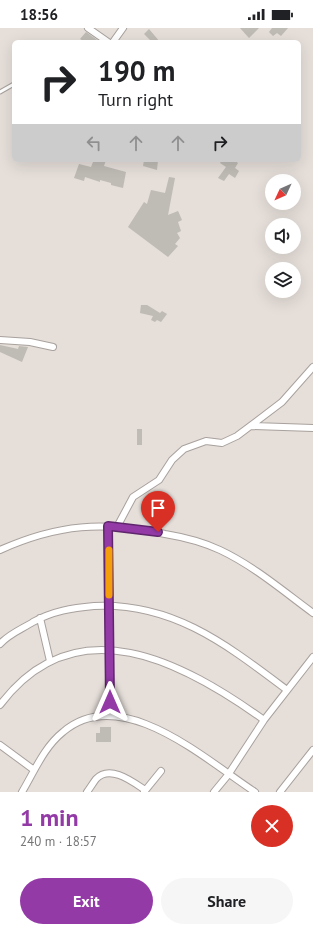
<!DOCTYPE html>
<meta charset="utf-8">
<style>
body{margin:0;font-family:"PT Sans",sans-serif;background:#f6f6f6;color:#202124;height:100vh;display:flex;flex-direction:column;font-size:15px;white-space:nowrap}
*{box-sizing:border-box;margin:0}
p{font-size:13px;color:#757577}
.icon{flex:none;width:22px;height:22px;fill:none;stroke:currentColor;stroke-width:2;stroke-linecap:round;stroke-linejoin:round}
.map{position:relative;height:764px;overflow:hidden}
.side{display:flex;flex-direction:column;background:#fff;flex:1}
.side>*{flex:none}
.guide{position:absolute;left:12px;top:12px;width:289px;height:122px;border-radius:6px;box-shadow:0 4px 16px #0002;background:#fff;color:#202124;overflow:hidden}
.needle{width:26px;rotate:226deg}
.tools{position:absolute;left:265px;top:146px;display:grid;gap:8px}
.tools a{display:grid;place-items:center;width:36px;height:36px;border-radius:50%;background:#fff;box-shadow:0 4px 16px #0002;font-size:20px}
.pin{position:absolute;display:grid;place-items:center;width:34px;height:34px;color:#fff;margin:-41px -17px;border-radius:50% 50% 50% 0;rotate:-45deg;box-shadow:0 0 4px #0007}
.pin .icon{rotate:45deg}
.me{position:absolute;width:44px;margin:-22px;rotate:0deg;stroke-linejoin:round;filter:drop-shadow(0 0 3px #0008)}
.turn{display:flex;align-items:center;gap:14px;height:84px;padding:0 20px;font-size:18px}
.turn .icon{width:52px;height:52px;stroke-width:2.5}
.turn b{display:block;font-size:28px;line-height:34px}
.lanes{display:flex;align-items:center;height:38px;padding:0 20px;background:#0003;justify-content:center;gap:20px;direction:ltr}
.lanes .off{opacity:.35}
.round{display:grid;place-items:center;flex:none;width:42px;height:42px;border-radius:21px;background:#f6f6f6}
.head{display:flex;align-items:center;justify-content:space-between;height:68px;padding:0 20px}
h1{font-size:24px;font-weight:700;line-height:30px;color:#933aa7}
.primary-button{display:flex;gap:8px;margin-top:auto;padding:8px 20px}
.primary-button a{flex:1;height:46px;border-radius:24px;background:#933aa7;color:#fff;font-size:16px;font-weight:700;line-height:46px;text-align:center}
.primary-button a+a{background:#f6f6f6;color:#202124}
.status{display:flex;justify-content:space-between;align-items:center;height:28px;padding:0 20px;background:#fff;direction:ltr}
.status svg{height:11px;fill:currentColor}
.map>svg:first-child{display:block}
</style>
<div class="status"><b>18:56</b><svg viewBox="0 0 49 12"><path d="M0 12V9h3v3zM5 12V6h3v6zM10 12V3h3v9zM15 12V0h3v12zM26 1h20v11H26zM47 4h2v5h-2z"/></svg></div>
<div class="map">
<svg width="313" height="764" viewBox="0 0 313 764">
<rect width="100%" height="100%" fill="#e5ded9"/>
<path fill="#bfbbb5" d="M240,0H259L249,10Z
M272,0H288L281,8L277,5L273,8L269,4Z
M149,1L160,14H152L144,6Z
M86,4L100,14H85L80,11Z
M95,132H106L104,138L126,144L123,160L111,157V155L100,152V154L85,149L84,153L74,150L79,136L91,139L93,134H95Z
M144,132H158L157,142L143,138Z
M222,132L230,134L234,132L238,135L235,140L239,143L235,150L229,146L224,153L218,150L226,139L220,135Z
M169,149L175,150L168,187L178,183L182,192L178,194L181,203L177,205L180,210L175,216L178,218L168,229L128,199L144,174L147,176L151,162L165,165Z
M141,277H147L160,285L162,283L167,286L161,294L157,292L155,294L151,292L153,288L140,285Z
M0,317L18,321L19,318L28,319L22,334L0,324Z
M137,401H142V417H137Z
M100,699H111V714H96V705H100Z"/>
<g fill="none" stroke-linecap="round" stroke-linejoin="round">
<g stroke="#a8a19d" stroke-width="5">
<path id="lane" d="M0,64L14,56"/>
</g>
<g stroke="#a8a19d" stroke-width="8">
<path id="street" d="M88,0L108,14
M113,14L123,0
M0,312L30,314L53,319
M251,398L313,400
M108,498L110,687
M117,499L133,469L159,452L172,432L184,421L206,413L222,415L237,408L282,374L313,339
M0,522C58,496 103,493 165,506C183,509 203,514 220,522C254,538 283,563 313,585
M40,590L50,633
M0,616C9,606 22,601 33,594C53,583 72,580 94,578C173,574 227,617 287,662
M0,677C76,576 183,634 264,692
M0,717L34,742
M22,764C34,744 44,719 63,704C121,654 207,733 255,764
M87,764C90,760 93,755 96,751C110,736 133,754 145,762
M144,764L161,743
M214,764L228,747L264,692L313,629
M280,764L313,722"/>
</g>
<use href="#lane" stroke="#fff" stroke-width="3"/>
<use href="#street" stroke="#fff" stroke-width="6"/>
</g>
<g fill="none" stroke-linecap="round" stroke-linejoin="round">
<g stroke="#60266d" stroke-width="10">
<path id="route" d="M110,674L108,498L158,504"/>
</g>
<use href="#route" stroke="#933aa7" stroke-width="7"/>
<path stroke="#f59e0b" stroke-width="7" d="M109,522V567"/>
</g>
</svg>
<div class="tools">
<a><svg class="needle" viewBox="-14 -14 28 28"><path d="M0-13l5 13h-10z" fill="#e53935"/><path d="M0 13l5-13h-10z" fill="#757577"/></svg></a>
<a><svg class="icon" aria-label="sound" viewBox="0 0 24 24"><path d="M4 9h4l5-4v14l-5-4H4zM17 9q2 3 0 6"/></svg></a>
<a><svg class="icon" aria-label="layers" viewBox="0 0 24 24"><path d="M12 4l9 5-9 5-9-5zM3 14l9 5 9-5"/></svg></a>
</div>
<div class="pin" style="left:158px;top:504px;background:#d93025"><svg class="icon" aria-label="arrive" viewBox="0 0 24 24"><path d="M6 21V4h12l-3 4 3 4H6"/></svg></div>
<svg class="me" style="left:110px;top:674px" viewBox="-20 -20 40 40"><path d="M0-17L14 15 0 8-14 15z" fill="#933aa7" stroke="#fff" stroke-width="4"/></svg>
<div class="guide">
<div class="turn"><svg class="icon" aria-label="right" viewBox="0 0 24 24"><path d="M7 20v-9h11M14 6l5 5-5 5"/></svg><div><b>190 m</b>Turn right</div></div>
<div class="lanes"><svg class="icon off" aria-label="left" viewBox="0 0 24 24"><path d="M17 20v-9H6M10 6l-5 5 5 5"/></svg><svg class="icon off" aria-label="ahead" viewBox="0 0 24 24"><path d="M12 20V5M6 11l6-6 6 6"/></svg><svg class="icon off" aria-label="ahead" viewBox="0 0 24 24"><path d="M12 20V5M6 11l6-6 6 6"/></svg><svg class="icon" aria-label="right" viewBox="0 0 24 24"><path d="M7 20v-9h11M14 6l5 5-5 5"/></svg></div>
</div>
</div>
<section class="side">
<div class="head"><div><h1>1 min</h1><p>240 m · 18:57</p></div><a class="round" style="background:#d93025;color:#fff"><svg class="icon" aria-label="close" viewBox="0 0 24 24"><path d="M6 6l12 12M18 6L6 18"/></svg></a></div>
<div class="primary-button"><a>Exit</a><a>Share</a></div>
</section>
